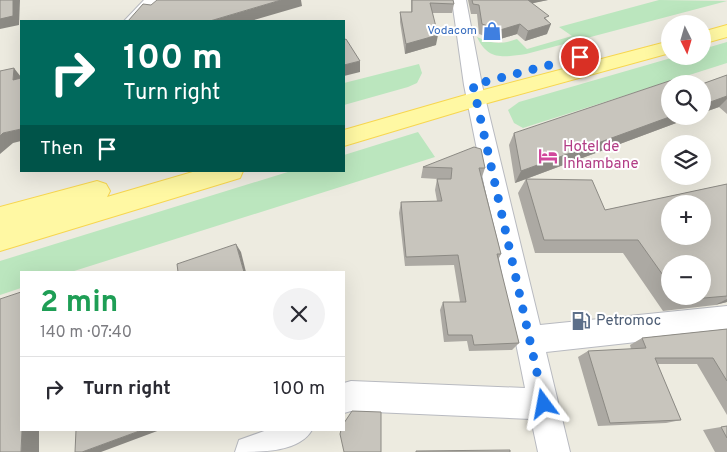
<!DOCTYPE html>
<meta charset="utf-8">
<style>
body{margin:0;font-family:Overpass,sans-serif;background:#f2f2f3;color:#2b2b33;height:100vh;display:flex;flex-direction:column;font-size:19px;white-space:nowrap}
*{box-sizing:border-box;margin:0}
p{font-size:16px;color:#7c7c81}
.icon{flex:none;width:28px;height:28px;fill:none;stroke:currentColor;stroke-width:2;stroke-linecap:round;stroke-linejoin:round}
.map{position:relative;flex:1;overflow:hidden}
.details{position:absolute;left:20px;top:271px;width:325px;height:160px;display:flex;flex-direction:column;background:#fff;border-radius:0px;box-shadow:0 5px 20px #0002}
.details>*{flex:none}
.hud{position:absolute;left:20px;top:20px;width:325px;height:152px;border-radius:0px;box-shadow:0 5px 20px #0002;background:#00695c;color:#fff;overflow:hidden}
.needle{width:32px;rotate:175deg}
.buttons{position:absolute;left:661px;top:15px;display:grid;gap:10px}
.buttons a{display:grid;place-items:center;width:50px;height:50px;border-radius:50%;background:#fff;box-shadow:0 5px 20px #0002;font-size:25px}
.pin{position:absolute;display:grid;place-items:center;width:42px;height:42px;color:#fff;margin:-21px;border:2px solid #fff;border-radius:50%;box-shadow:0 1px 5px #0007}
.me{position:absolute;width:55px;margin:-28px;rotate:347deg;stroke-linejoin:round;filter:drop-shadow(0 0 4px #0008)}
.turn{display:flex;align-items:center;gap:18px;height:105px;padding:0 20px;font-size:22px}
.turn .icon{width:65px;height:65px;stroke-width:2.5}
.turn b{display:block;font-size:35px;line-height:42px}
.then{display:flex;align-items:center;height:48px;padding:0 20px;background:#0003;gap:10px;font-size:19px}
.round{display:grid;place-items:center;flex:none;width:52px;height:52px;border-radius:26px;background:#f2f2f3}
.headline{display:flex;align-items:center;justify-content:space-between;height:85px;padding:0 20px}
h1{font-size:30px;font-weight:700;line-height:38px;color:#1e9e55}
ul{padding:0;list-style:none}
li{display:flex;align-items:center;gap:15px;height:65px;padding:0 20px;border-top:1px solid #e1e1e2}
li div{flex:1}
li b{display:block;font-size:19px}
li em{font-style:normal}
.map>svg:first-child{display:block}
</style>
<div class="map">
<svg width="727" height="452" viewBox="0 0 727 452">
<rect width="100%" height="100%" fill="#edebe0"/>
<path fill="#bbe6be" d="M659,0L727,1L526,54C504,57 488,61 477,37C492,44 501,45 517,39L527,49L572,36L559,27Z
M727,42V63L523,128L514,123L508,110L519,102L678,56H702L703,49Z
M419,64L422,73L417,83L408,87L344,105V83Z
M418,132L435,157L71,272H21V288L0,295V261L291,171H344V155Z"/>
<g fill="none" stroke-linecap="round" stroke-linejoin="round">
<g stroke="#b8bac0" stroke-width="2">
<path id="minor" d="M144,0H159L140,21H124Z
M452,0H466L482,85L540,325L727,306V332L546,352L570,452H538L531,419L351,411L344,413V383L351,381L525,388L464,85Z
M267,430H312C299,452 264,452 235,452L239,440Z"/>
</g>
<g stroke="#f7d64f" stroke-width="2">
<path id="major" d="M727,25V37L702,44V32Z
M670,41V53L484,104L344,146V130L476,92Z
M196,171H243L240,178L0,251V207L97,181L106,184L110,191L107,197Z"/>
</g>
<use href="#minor" fill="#fff" fill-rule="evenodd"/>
<use href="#major" fill="#fff8a3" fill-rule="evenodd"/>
</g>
<path fill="#aca9a3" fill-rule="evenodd" d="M411,0H453L454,4L452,13H432L436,45L405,54L400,22V12H411Z
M468,0H548L532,3L548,21L547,34L525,41L517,34L497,40L479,34L477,14H471Z
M727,75V114L719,107L702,113V84Z
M695,116L526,179L605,210L727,184V302L715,305L663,311L623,253H535L518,193L526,179L515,183L509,145L514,133ZM670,264L702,296H670Z
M423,167L485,168L482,177L501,254L498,260L519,343L512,350L469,351L467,341L444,342L440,310L443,302H460L454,265L405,266L399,213L401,202L437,201L435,190L437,179H438L421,178Z
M727,329V415L697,364H657L681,420L666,423L598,426L578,357L588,351L631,349L630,345L642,338Z
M727,426V452H715L703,430Z"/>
<path fill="#8c8a84" d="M13,0H20L19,25L0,29V19Z
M281,0H301L302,6L251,21H210Z
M522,0H548L520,6Z
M520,24L517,34L497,40L500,30Z
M551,24L547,34L525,41L528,31Z
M438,35L436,45L405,54L406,44Z
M360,61V72L344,76V65Z
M14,68L21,77V89L13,80Z
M727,96V99L719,107L702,113V105Z
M672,116H695L515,183L521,171Z
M21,129V141L13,143L0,154V136L3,133Z
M236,244L241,252L246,272H244Z
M727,299V302L715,305Z
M22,430H39V452H21Z
M142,430H160L101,452H82Z"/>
<path fill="#c8c5bd" stroke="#8c8a84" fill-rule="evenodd" d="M0,0H13V16L0,19Z
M157,0H281L210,21H128L143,4L151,5Z
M412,0H453L454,4L430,3L438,35L406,44L400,12H412Z
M472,0H528L549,16L544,18L551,24L528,31L520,24L500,30L482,24L479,5L473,4Z
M346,39L360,61L344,65V40Z
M14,68L13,80L21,78V129L3,133L0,136V71Z
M727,75V96L702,105V84Z
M681,77L690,84H670V116H672L521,171L514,133Z
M474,147L481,149L485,168H479L501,254H497L519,343L474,345L472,335H448L443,302H466L458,255L406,257L401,202L442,201L437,179H451L452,168L423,167Z
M526,179L592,180L605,210L727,184V296L681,300L678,296H702V264H670V285L638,240H544ZM670,204H702V236H670Z
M236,244L244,272H178L177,264Z
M21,292V430H22L21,452H0V299Z
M727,329V381L713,358H655L681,420L610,423L588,351L646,348L642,338Z
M352,411L381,412V452H344L340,434L341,430H344V423Z
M727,426V438L721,427Z
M76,430H142L82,452H75Z
M510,450V452H416V451Z"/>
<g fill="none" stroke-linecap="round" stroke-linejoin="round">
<path stroke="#1a73e8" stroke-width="9" stroke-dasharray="0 16.2" d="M544,404L473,85L580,57"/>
</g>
<defs>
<g id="shop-bare" transform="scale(1.5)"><path d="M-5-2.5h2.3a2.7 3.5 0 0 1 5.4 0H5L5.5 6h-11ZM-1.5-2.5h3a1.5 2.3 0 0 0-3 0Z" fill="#3f7fe0" stroke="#fff" stroke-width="2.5" paint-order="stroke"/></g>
<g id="hotel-bare" transform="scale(1.5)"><path d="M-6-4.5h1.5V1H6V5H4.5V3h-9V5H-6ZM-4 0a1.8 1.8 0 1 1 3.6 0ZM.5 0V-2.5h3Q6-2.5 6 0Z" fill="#d1479c" stroke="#fff" stroke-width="2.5" paint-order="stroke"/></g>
<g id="fuel-bare" transform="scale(1.5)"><path d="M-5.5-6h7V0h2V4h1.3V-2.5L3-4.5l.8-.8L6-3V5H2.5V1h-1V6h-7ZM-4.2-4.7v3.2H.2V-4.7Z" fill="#5c6f8a" stroke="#fff" stroke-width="2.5" paint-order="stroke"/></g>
</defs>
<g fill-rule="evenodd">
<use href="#shop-bare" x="492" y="31"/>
<use href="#hotel-bare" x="548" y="156"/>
<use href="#fuel-bare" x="581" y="321"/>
</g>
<g text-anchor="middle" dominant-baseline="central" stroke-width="4" stroke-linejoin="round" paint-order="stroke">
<g font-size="12" fill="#366cbe" stroke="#fff" text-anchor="end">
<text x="477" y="31">Vodacom</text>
</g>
<g font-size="15" fill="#b23c85" stroke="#fff" text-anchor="start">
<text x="563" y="147">Hotel de<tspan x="563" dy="17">Inhambane</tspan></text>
</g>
<g font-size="15" fill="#4e5e75" stroke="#fff" text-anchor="start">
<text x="596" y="321">Petromoc</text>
</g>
</g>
</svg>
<div class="buttons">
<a><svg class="needle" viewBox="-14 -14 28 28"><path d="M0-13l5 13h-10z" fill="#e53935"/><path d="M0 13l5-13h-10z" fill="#7c7c81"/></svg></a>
<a><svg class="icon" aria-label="search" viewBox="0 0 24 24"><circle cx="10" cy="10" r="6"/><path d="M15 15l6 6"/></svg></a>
<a><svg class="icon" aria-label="layers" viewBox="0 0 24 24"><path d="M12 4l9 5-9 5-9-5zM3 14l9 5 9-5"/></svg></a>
<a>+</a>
<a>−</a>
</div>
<div class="pin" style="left:580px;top:57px;background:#d93025"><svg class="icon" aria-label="arrive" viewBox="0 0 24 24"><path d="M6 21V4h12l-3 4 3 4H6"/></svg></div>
<svg class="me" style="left:544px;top:404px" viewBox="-20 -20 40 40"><path d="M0-17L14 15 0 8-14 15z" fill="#1a73e8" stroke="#fff" stroke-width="4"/></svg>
<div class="hud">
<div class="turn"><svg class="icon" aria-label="right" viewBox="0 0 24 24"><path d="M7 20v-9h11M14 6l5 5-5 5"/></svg><div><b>100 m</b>Turn right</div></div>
<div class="then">Then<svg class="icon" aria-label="arrive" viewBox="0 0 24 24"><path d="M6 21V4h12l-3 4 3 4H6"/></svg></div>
</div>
<section class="details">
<div class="headline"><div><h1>2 min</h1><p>140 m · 07:40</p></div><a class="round"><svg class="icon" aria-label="close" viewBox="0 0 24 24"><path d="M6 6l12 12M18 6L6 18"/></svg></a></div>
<ul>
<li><svg class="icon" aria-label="right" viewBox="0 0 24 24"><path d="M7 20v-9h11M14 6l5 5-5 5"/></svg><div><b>Turn right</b></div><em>100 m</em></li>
</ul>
</section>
</div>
